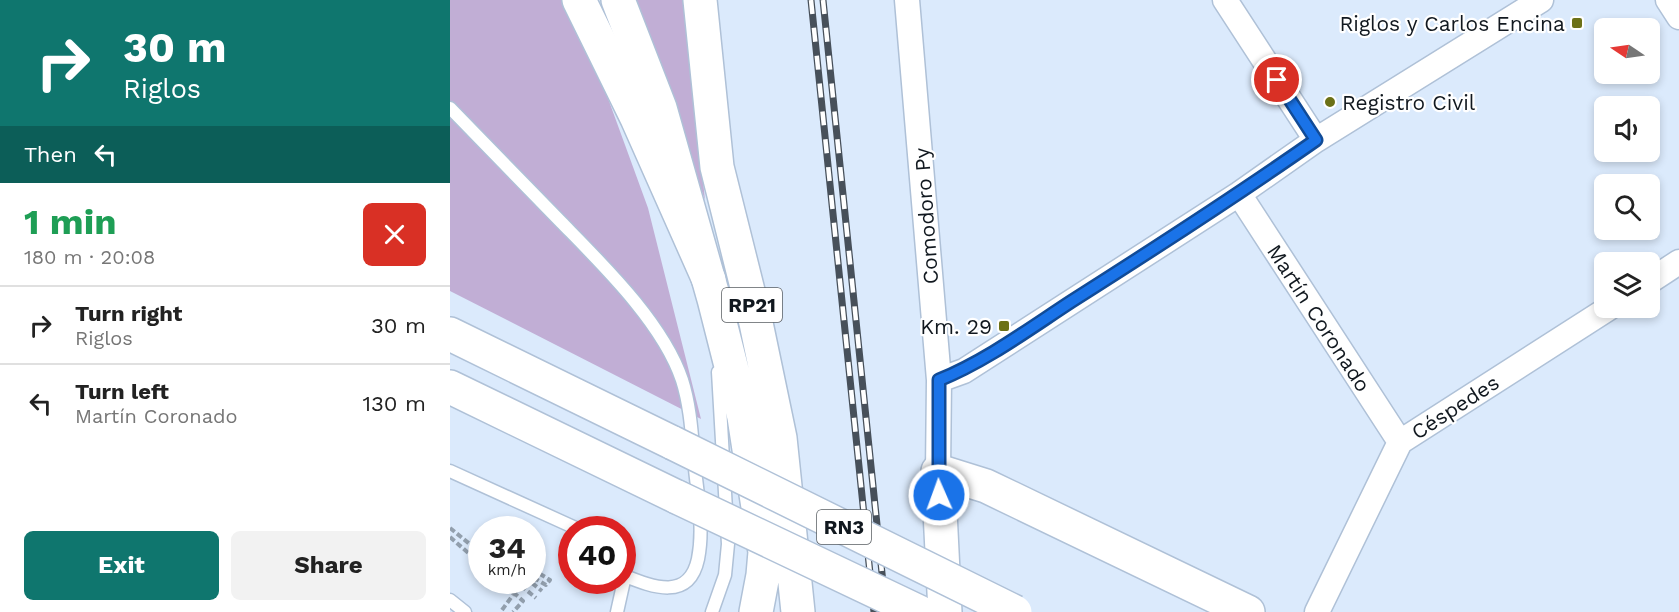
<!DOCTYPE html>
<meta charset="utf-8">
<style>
body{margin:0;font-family:"Work Sans",sans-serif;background:#f2f2f2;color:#222;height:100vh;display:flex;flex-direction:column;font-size:22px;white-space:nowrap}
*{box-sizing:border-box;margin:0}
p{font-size:20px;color:#767676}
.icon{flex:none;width:33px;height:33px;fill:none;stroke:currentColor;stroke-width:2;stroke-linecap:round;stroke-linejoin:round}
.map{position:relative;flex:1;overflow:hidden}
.panel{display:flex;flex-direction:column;background:#fff;width:450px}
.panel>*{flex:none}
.banner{background:#0f766e;color:#fff;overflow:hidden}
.needle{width:39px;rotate:283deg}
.buttons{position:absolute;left:1144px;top:18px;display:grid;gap:12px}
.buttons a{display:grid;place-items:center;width:66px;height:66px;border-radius:9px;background:#fff;box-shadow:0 3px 9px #0003;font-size:30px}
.speed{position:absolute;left:18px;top:516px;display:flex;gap:12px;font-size:30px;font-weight:700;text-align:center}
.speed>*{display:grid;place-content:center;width:78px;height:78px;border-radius:50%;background:#fff;box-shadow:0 3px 9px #0003;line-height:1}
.speed small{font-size:15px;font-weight:400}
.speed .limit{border:9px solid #d22;background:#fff;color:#111}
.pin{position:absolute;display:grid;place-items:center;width:51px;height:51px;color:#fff;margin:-26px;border:3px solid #fff;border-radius:50%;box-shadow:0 2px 6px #0007}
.me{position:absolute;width:66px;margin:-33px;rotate:358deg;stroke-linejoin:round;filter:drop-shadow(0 0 4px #0008)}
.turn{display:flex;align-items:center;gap:21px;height:126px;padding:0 24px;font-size:27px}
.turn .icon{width:78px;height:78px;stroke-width:2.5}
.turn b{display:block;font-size:42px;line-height:51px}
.then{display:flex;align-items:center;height:57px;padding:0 24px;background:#0003;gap:12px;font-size:22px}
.round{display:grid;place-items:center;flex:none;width:63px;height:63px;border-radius:9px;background:#f2f2f2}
.summary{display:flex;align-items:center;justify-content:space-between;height:102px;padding:0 24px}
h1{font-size:36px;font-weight:700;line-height:45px;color:#1e9e55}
.action{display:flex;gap:12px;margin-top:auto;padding:12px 24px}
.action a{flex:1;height:69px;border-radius:9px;background:#0f766e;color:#fff;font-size:24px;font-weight:700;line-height:69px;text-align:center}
.action a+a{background:#f2f2f2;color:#222}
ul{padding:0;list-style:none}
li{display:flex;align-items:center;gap:18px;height:78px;padding:0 24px;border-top:2px solid #e0e0e0}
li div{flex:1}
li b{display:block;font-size:22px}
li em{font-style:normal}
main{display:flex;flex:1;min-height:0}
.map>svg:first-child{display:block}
</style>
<main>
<section class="panel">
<div class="banner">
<div class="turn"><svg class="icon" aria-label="right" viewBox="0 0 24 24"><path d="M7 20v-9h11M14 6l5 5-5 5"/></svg><div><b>30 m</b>Riglos</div></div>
<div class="then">Then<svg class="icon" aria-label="left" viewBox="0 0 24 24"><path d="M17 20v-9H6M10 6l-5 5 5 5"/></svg></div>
</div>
<div class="summary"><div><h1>1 min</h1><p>180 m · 20:08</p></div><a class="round" style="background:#d93025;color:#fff"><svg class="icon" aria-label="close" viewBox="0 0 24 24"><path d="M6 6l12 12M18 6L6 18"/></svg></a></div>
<ul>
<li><svg class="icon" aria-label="right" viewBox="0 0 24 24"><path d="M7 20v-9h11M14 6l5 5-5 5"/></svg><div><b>Turn right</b><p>Riglos</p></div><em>30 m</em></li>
<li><svg class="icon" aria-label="left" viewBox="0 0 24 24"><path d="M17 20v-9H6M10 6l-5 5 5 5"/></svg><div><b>Turn left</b><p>Martín Coronado</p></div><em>130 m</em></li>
</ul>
<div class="action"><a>Exit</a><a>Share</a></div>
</section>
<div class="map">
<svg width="1229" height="612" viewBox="0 0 1229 612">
<rect width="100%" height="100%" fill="#dbeafc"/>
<path fill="#c1aed5" d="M0,0H111L113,3L144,60L198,208L251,419L0,291Z
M183,0H234L255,200Z"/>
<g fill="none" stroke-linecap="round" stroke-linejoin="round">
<g stroke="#afc1d7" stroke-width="15">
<path id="lane" d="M0,108C37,146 74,184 111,222C152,264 213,323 232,380C241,408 242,439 245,469C248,499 254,529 248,559C239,601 203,587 175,576
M0,471L130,530
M0,600L15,612
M167,612L175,576L172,561
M262,612L275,575L278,544L268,372"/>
</g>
<g stroke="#afc1d7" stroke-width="27">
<path id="street" d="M457,0L489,380L488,471
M775,0L866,140
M1218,0L1229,17
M789,194L950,442
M1200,281L1229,262
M489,380L514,371L789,194L866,140L1091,0
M867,612L950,442L1159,308"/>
</g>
<g stroke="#afc1d7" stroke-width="36">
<path id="secondary" d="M495,612L488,471L536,486L798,612"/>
</g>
<g stroke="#afc1d7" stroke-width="36">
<path id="primary" d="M168,0L210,108L264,299L294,417L315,552L313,575L306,612
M250,0L267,167L306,323L330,438L348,612"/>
</g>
<g stroke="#afc1d7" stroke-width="36">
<path id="highway" d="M129,0L187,118L259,280
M0,334L223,443
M0,387L227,497"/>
</g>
<path stroke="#929fad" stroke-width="4" stroke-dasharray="6 3" stroke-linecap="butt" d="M0,528L32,554
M0,537L32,565
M82,569L100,580L96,585L86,579L82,583L92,591
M50,580L73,601L63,612
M64,580L86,598
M52,610L63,595"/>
<use href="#lane" stroke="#fff" stroke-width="12"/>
<use href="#street" stroke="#fff" stroke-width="24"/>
<use href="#secondary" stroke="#fff" stroke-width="33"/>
<use href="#primary" stroke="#fff" stroke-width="33"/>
<use href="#highway" stroke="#fff" stroke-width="33"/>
<g stroke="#47505a" stroke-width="7">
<path id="rail" d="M361,0L424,612
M373,0L436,612"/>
</g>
<use href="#rail" stroke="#fff" stroke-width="4.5" stroke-dasharray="14" stroke-linecap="butt"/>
<g stroke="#afc1d7" stroke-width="36" stroke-linecap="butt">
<path id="highway-bridge" d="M223,443L565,612
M227,497L469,612"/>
</g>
<path stroke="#929fad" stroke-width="4" stroke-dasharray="6 3" stroke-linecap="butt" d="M63,595L74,580"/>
<use href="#highway-bridge" stroke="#fff" stroke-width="33"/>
</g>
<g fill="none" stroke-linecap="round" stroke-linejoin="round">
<g stroke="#114b97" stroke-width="15">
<path id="route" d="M489,495V380C536,361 579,329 622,301C704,249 786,196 866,140L827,80"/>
</g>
<use href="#route" stroke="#1a73e8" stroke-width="10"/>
</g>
<g fill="#6c7117" stroke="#fff" stroke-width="2">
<rect x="1121" y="17" width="12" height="12" rx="3"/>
<circle cx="880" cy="102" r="6"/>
<rect x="548" y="320" width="12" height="12" rx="3"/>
</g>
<g text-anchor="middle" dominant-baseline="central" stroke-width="4.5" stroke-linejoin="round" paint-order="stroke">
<g fill="#fff" stroke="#585d62" stroke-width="1.5">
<rect x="272" y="288" width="60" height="34" rx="4.5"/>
<rect x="367" y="510" width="54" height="34" rx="4.5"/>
</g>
<g font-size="20" font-weight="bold" fill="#11181f">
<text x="302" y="305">RP21</text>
<text x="394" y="527">RN3</text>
</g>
<g font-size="21" fill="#11181f" stroke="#fff" text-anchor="end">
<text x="1115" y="23">Riglos y Carlos Encina</text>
<text x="892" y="102" text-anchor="start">Registro Civil</text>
<text x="542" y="326">Km. 29</text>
</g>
<g font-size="21" fill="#11181f" stroke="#fff">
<text transform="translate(476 216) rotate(-94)">Comodoro Py</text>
<text transform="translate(869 318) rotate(57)">Martín Coronado</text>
<text transform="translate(1005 407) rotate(-33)">Céspedes</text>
</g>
</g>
</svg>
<div class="buttons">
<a><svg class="needle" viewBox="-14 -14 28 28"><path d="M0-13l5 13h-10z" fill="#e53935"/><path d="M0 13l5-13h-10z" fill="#767676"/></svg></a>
<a><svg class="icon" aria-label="sound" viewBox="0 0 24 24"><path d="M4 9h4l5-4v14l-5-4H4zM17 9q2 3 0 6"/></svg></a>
<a><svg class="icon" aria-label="search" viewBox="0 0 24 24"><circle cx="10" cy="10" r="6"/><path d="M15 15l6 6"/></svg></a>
<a><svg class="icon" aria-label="layers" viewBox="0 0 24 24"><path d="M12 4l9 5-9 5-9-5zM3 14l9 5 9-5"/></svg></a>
</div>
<div class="speed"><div>34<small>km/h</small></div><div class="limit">40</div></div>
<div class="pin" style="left:827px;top:80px;background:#d93025"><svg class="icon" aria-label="arrive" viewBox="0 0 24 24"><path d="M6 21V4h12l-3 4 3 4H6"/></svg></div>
<svg class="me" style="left:489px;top:495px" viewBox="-20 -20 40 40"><circle r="17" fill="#1a73e8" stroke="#fff" stroke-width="3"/><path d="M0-11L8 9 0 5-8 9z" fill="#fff"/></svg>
</div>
</main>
